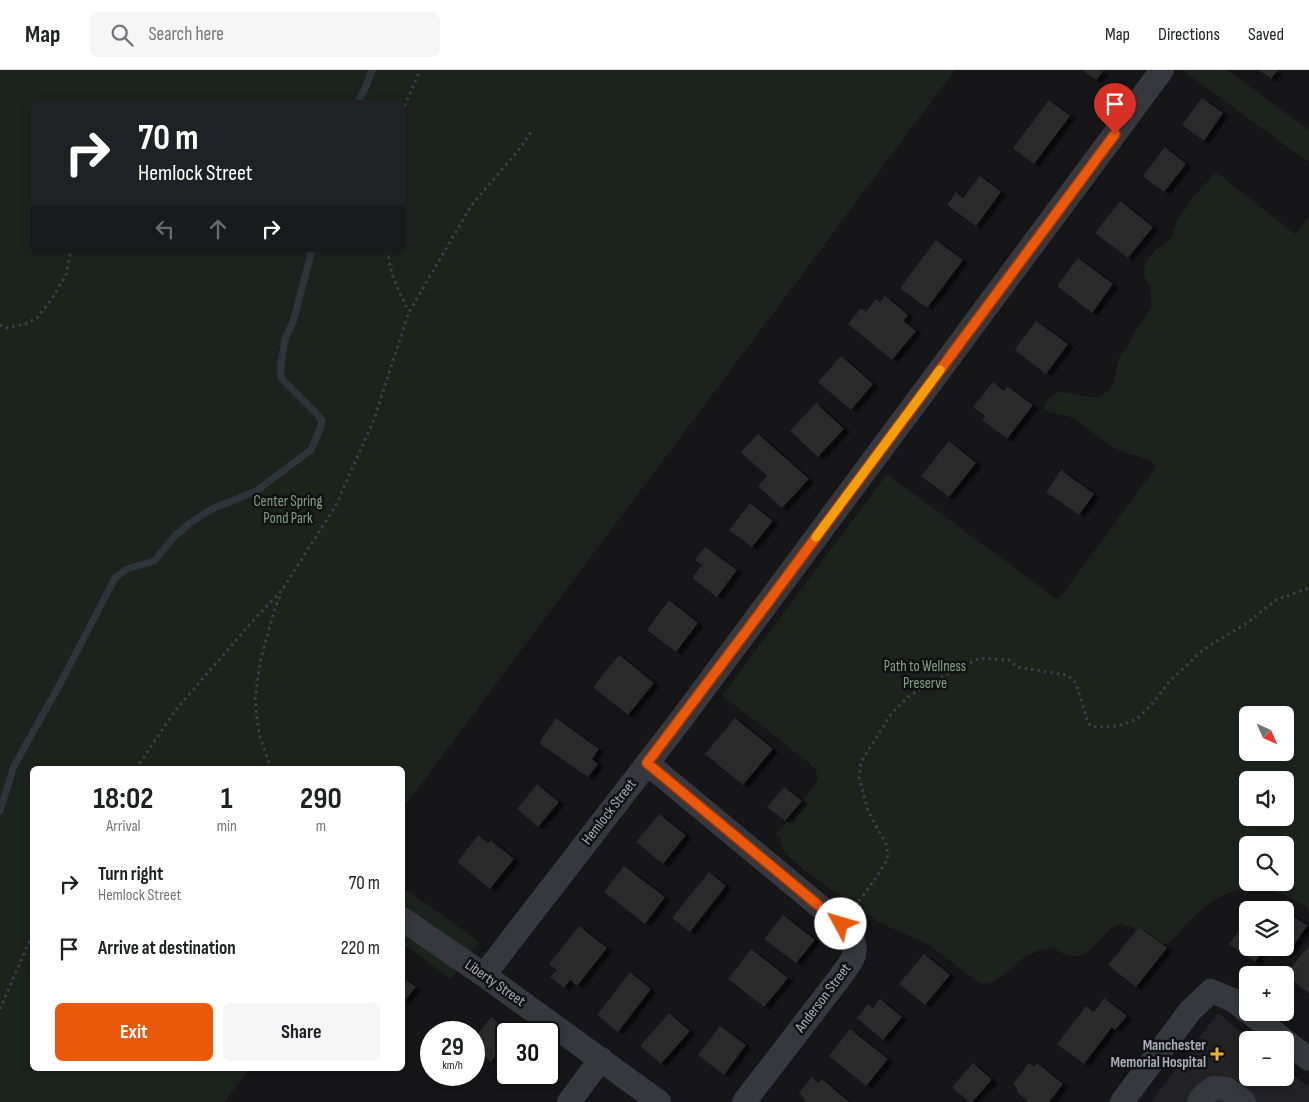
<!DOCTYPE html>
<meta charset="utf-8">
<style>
body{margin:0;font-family:"Sofia Sans Condensed",sans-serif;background:#f6f6f6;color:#202124;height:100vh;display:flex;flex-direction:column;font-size:19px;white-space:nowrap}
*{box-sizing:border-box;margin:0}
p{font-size:16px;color:#757577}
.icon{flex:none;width:28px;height:28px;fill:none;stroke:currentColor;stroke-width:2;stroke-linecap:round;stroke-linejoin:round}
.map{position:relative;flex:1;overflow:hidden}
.details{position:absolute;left:30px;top:696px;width:375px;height:305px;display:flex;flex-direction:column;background:#fff;border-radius:8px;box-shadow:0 2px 8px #0003}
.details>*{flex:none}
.guide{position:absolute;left:30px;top:30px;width:375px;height:152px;border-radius:8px;box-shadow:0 2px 8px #0003;background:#202124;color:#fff;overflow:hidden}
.needle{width:32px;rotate:135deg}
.controls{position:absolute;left:1239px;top:636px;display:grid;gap:10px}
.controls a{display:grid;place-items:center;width:55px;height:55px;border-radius:8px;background:#fff;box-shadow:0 2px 8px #0003;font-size:25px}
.speed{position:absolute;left:420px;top:951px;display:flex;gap:10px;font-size:25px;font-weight:700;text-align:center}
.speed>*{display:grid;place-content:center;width:65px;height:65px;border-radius:50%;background:#fff;box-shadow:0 2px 8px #0003;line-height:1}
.speed small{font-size:12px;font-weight:400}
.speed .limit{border:2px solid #111;border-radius:8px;background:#fff;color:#111}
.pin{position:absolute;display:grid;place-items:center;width:42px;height:42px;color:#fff;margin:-51px -21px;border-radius:50% 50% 50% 0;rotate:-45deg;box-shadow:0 0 5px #0007}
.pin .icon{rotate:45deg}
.me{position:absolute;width:55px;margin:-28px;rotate:309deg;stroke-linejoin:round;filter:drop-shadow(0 0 4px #0008)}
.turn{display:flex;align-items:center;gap:18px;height:105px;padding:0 25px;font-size:22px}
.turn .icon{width:65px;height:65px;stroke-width:2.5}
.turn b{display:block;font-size:35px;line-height:42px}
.lanes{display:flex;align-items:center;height:48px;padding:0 25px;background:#0003;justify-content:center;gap:25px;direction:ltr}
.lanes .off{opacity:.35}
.eta{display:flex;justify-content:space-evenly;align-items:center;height:85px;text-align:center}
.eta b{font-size:30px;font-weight:700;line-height:35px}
.primary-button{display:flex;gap:10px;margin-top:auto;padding:10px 25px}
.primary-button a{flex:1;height:58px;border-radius:8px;background:#ea580c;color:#fff;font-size:20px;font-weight:700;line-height:58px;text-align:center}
.primary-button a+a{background:#f6f6f6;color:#202124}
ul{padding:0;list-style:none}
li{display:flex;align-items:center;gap:15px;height:65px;padding:0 25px}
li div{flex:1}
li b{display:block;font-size:19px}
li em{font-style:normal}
header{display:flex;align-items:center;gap:30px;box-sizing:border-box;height:70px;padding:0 25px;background:#fff;border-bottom:1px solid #e0e0e0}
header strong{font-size:24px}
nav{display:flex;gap:28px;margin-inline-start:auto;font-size:18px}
.search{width:350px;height:45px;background:#f6f6f6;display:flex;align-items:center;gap:12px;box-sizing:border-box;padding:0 18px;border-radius:8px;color:#757577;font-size:19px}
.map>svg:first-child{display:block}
</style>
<header>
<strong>Map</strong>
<div class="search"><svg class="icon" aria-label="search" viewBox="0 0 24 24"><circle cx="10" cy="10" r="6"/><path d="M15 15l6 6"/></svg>Search here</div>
<nav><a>Map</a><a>Directions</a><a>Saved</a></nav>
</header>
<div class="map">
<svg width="1309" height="1032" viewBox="0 0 1309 1032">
<defs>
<filter id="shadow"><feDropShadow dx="5.5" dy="3" stdDeviation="1" flood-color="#0009"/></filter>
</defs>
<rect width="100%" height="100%" fill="#161618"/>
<path fill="#222225" d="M1218,943L1251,970H1248V1008H1285V998L1309,1017V1032H1151Z"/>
<path fill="#1c231d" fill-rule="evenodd" d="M0,0H955L403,738L402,699H32V999H250L224,1032H0ZM402,32V180H32V32Z
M1185,0H1227L1309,60V93L1184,1Z
M1216,102L1295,164L1309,146V840C1304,836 1299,832 1293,829C1286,825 1272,820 1264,819C1235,813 1206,833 1187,853C1181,859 1176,868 1169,873C1165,875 1162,875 1158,874L1137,859L1121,854L1113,856L1089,881L1081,885L1073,887L1051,878L1042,879L1027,885L1007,902L994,912L986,914L978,912L928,874L880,853L805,801L785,782L781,774L780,770L781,768L776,765L818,711L816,700C802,685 783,675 769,661L722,626L887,404L1058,530L1157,396C1148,387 1134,386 1122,381C1102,374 1088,355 1070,347C1061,343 1051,345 1044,339V335L1048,329L1057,322H1064L1089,327H1097L1108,322L1114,312L1118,292L1121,284L1127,278L1136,259L1152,238L1151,232V219L1144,206V202L1146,191L1156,180L1171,168L1178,149L1189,132ZM1248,645H1285V682H1248ZM1248,710H1285V748H1248ZM1248,775H1285V812H1248Z
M403,817L479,872L451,909L403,874Z"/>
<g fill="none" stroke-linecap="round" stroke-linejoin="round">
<path stroke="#2c353c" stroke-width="7" d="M358,32L367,14L372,0
M0,741L14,696L60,614L115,508L127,499L154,491L174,467L190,453L212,439L256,421L311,380L320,359L322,351L318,345L281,308V293L285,269L293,252L312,180"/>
</g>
<path fill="#29292c" filter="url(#shadow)" d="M1082,0H1104L1096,10Z
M1259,0H1278L1271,9Z
M1202,28L1223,43L1204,71L1182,55Z
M1049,30L1070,46L1034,94L1013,78Z
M1165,77L1186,94L1164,122L1143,106Z
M980,106L1001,122L976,156L947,135L956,122L963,128Z
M1120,131L1153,157L1128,188L1095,163Z
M936,170L963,190L927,238L900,218Z
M1078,188L1113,214L1092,243L1057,216Z
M885,226L908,245L903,251L916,261L892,290L848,254L861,238L866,242L876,229L880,232Z
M1036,251L1068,274L1046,304L1017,282L1015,279Z
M841,286L873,314L851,340L818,312Z
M993,312L1004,321L1007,316L1033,335L1007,369L982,350L985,346L973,337Z
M816,333L844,359L818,387L790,361Z
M758,364L809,409L782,438L758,416L767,406L741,382Z
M949,371L976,393L949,427L921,406Z
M1061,400L1094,424L1079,445L1046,422Z
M750,433L773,451L752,477L729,460Z
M705,477L737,500L717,527L692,508L702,495L695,490Z
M669,530L698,553L676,582L647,560Z
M619,585L654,613L628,645L593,617Z
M556,648L599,679L592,689L598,694L588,707L540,674V671Z
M735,648L773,679L743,715L705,684Z
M537,714L559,732L538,757L517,739Z
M784,717L802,731L785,751L767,737Z
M659,744L686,765L663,794L636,772Z
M478,765L488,773L490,770L514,789L490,819L457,792Z
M624,796L665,827L645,854L604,822Z
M709,802L726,816L690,862L672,848Z
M1286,841L1307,856L1290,881L1285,877Z
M783,845L815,870L796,893L764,869Z
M1248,848V878H1265L1255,892L1229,874Z
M579,856L607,878L577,916L570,910L564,918L550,907L557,900L549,894Z
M1139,857L1167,878L1136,917L1108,895Z
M1309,876V924L1285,904Z
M751,879L788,908L764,937L728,909Z
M924,884L950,905L925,935L899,914Z
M630,902L651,919L618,962L597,945Z
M402,907L416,917L402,934Z
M1104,928L1127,946L1115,960L1112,957L1084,994L1057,974L1086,936L1094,942Z
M880,929L902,947L883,970L857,948L868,934L873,938Z
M669,943L690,961L661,994L640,976Z
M491,947L511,962H506V972L491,992L474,978V969Z
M720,956L746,975L724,1005L698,985Z
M850,959L888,989L866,1016L829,986Z
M506,986V1003L498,997Z
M973,993L990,1008L991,1011L972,1032H969L952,1017Z
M1029,993L1034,997L1037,993L1063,1014L1049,1032H1029L1017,1022V1017L1013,1014Z
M509,1005H526L519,1013Z
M812,1007L818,1013L822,1009L849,1032H805L804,1028L799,1023Z"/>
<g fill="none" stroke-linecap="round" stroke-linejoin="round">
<path stroke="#3d3f44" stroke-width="3" stroke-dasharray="2.5 4" stroke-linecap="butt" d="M402,42L420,0
M387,180L392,205L408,241
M0,255L6,258L25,254L37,248L51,230L66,205L71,180
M136,699L174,642L251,553L282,520L335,437L373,352L409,242L471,136L521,77L531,62
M271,699L259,664L255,630L260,592L274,541L281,523
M855,836L876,808L888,788L886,774L868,741L859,707L861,692L891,644L908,627L929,613L980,588L1009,590L1017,597L1067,605L1076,613L1088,653L1093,657L1118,656L1137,649L1153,633L1169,612L1204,579L1247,553L1276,530L1309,518
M0,939L32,865"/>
<path stroke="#37383d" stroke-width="24" d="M647,693L841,854C850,862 857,872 854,885C852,892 845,900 841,906L744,1032
M402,849L484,905L659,1032
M484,905L680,651L1162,0
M1249,942L1284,970
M1285,971L1309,989
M569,1032L601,989
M1122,1032L1190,941L1211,921L1233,930L1248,942
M1199,1032L1203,1026L1213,1018L1227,1019L1244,1032"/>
</g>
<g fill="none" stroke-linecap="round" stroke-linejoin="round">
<g stroke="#983908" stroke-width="12">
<path id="route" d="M841,854L647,693L748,559L1115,64"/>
</g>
<use href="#route" stroke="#ea580c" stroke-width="9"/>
<path stroke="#f59e0b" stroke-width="9" d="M816,467L940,300"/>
</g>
<path fill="#f2b134" stroke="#111113" stroke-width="2" d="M1214.5 976.5h5v5h5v5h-5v5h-5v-5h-5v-5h5z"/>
<g text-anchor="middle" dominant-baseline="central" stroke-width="5" stroke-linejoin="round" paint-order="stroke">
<g font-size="15" fill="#7fa381" stroke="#111113">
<text x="288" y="431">Center Spring<tspan x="288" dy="17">Pond Park</tspan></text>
<text x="925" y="596">Path to Wellness<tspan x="925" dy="17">Preserve</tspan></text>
</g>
<g font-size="15" fill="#a8adb8" stroke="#111113">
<text transform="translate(609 742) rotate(-52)">Hemlock Street</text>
<text transform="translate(495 913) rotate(35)">Liberty Street</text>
<text transform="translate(823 928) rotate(-53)">Anderson Street</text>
</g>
<g font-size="15" font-weight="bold" fill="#a8adb8" stroke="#111113" text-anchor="end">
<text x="1206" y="975">Manchester<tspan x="1206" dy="17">Memorial Hospital</tspan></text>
</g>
</g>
</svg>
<div class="controls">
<a><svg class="needle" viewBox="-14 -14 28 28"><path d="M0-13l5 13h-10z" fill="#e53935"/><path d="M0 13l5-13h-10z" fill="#757577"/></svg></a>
<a><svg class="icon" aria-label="sound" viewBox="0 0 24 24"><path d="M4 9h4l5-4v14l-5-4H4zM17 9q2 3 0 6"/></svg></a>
<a><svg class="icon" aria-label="search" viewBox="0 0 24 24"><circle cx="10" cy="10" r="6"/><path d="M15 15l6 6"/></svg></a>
<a><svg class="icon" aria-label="layers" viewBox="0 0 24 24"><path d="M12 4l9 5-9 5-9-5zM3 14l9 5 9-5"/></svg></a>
<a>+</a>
<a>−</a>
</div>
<div class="speed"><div>29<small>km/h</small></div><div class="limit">30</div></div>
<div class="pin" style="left:1115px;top:64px;background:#d93025"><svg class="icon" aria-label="arrive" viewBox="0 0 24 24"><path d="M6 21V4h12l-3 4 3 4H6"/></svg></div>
<svg class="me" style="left:841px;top:854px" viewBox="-20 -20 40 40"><circle r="19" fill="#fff"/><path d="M0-13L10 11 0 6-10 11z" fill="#ea580c"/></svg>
<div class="guide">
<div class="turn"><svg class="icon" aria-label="right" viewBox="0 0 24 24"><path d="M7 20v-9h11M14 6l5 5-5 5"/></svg><div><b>70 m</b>Hemlock Street</div></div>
<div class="lanes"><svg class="icon off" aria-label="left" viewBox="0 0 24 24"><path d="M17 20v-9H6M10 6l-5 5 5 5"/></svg><svg class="icon off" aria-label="ahead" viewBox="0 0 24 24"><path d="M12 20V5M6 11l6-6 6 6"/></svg><svg class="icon" aria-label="right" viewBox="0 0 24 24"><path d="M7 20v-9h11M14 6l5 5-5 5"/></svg></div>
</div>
<section class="details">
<div class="eta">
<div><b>18:02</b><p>Arrival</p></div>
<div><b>1</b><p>min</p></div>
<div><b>290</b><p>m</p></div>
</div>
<ul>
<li><svg class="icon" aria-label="right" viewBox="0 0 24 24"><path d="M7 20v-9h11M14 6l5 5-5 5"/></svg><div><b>Turn right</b><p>Hemlock Street</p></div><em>70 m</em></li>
<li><svg class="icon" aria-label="arrive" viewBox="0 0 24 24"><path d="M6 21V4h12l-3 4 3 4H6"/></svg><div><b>Arrive at destination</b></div><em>220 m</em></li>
</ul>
<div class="primary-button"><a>Exit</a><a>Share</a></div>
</section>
</div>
